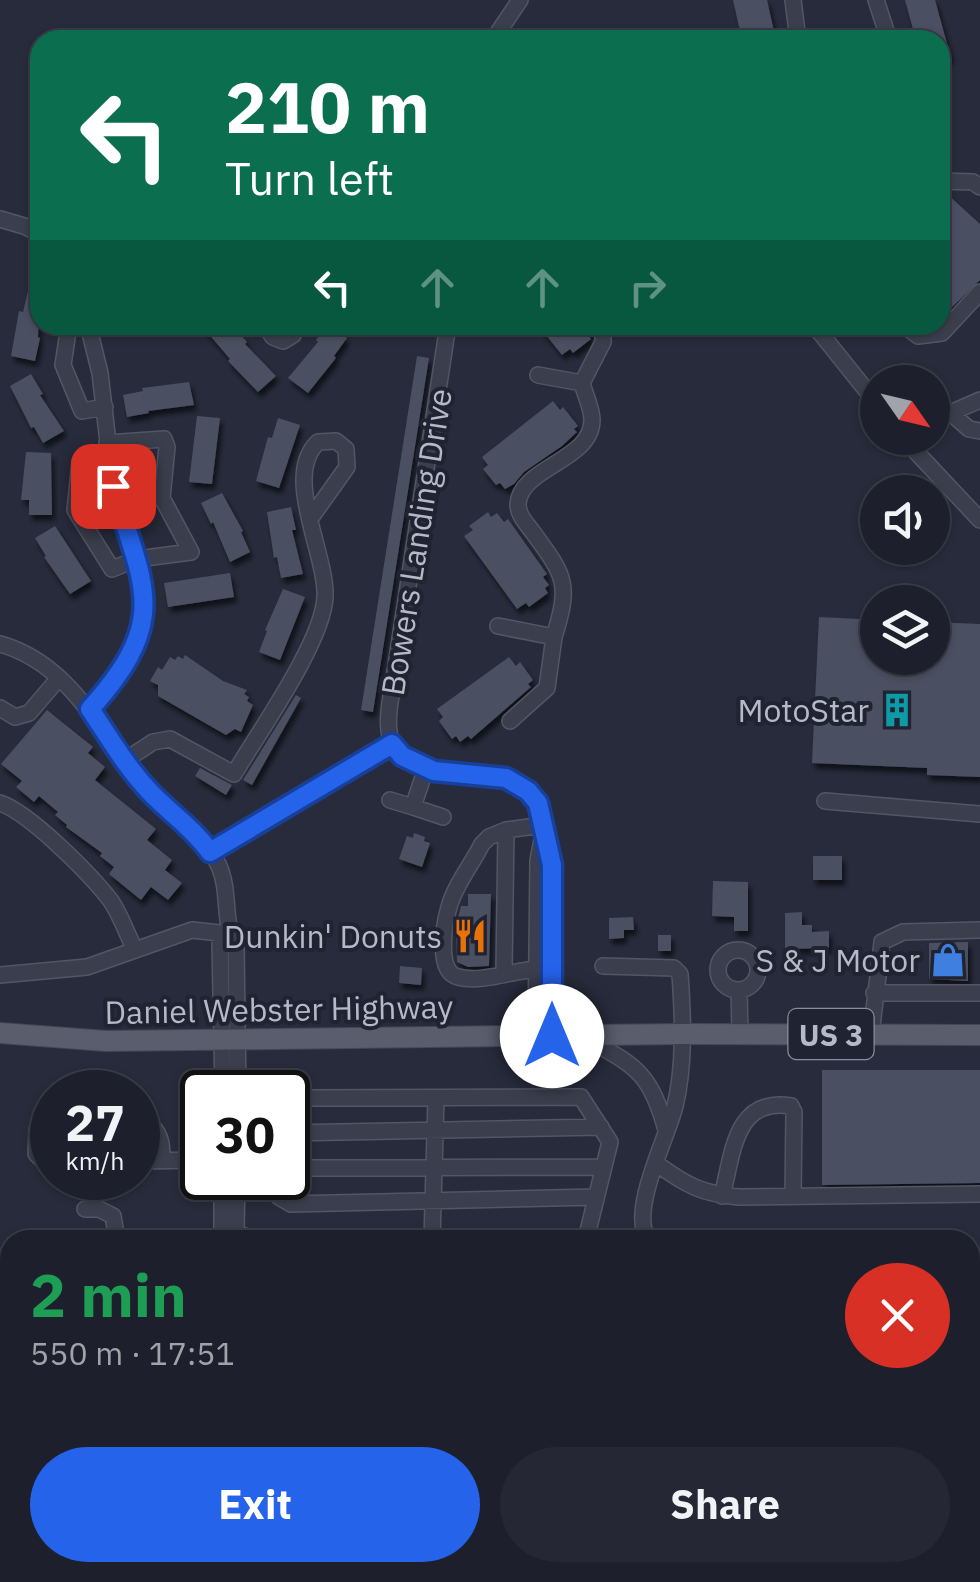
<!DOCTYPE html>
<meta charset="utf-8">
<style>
body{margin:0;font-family:"IBM Plex Sans",sans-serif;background:#252834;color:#f1f3f6;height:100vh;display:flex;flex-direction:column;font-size:38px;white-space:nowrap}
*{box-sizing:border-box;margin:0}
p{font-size:32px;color:#a0a3a9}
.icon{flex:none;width:55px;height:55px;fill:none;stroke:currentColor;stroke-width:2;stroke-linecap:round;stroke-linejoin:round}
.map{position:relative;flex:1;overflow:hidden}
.drawer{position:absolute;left:0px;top:1230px;width:980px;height:352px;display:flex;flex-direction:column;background:#1d202c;border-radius:30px 30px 0 0;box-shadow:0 2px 8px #0004,0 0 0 2px #3b3e48}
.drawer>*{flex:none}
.top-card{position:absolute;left:30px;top:30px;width:920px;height:305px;border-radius:30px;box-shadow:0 2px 8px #0004,0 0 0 2px #3b3e48;background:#0b6e4f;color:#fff;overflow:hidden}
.needle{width:65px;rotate:124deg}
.tools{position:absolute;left:860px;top:365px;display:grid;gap:20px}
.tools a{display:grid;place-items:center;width:90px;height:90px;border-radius:50%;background:#1d202c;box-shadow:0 2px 8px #0004,0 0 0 2px #3b3e48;font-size:50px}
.speed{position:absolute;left:30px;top:1070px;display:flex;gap:20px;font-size:50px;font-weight:700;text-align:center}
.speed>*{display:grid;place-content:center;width:130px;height:130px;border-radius:50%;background:#1d202c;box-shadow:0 2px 8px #0004,0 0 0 2px #3b3e48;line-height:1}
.speed small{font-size:25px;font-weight:400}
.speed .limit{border:5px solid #111;border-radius:15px;background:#fff;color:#111}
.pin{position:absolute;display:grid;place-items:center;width:85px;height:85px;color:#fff;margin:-42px;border-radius:20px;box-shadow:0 5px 15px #0006}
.me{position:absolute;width:110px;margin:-55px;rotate:0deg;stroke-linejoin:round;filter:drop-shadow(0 0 8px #0008)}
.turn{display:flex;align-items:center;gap:35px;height:210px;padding:0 30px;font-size:45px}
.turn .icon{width:130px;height:130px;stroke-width:2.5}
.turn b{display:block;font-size:70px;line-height:85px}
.lanes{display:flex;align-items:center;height:95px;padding:0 30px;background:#0003;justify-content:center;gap:50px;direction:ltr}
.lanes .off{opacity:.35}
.round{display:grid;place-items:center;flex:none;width:105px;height:105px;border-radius:52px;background:#252834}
.head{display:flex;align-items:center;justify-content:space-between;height:170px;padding:0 30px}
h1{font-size:60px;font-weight:800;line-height:75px;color:#1e9e55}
.action{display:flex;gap:20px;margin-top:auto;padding:20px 30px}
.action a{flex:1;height:115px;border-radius:60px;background:#2563eb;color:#fff;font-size:40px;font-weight:800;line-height:115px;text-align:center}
.action a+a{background:#252834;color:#f1f3f6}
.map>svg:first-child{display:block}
</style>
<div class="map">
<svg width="980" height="1582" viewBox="0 0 980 1582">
<defs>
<filter id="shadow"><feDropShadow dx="3" dy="5.5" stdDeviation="2.5" flood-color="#0009"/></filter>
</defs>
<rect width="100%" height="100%" fill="#272b3b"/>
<path fill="#4c4f62" filter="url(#shadow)" d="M733,0H767L776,40H742Z
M905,0H935L951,58L940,61V40H916Z
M940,192H945L980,224V280L940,319Z
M28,291L40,294L38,337L40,338L35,361L11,356L19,311L23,312Z
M201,325H232L247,342L245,344L276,376L258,392L228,361L230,359Z
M327,325L347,338L334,356L336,358L308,393L288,378L318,342L316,340Z
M538,325H588L592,330L588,335L591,339L573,353L570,349L562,355Z
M417,356L429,358L373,712L361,710Z
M31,374L43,394L40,395L64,431L43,443L34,427L31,428L10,386Z
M189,382L194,405L148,411L149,413L127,417L123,395L143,391L142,388Z
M553,401L560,410L563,407L578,426L574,429L577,432L562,446L524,472L514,484L505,489L500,483L496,485L483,469L488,465L482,457Z
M197,416L220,418L212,484L189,482Z
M278,418L300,425L279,488L256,481L268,437L272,438Z
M26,452L51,453L52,515H29V500H21Z
M222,493L243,531L241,532L250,552L230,562L213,522L211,524L201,503Z
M291,507L296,530H292L303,574L281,578L277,557L274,558L267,512Z
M488,512L491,517L497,513L504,522L508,519L547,574L543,577L549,585L545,588L548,593L529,607L526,603L517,609L464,536L473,530L469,526Z
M55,526L91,581L70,594L44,557L46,556L35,538Z
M230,573L234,597L168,607L164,583Z
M283,589L305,597L280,660L259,652L267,631L265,630Z
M819,617L878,620V658H932V622L980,624V777L927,775V768L812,763Z
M185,655L223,681L247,690L244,694L249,697L247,701L253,705L241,732L235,729L226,735L158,696V685L150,681L158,667L162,670L170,657L175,660L178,656L183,659Z
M509,657L516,666L520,662L533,680L528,684L531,687L471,739L468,736L460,742L456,736L452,739L439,721L443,717L437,709Z
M296,695L301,698L252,785L243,780Z
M47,710L93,747L88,753L105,767L95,780L156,829L147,840L172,860L165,870L182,883L168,900L151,887L141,900L109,874L114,867L100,856L102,853L66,827L67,825L55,815L58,812L39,796L34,802L16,787L22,781L1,764Z
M200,768L232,785L226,795L195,776Z
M414,833L425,837L424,841L430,843L422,867L399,859L407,836L413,838Z
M813,856H842V880H813Z
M713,881L748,882V931H734V917L712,916Z
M468,894H491L489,966L468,967L457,962L456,926L461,906H468Z
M802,912V925H812V932L829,931V948L785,949V913Z
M633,917L634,930H624V938L609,939V918Z
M658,935H671V951H658Z
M968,942V981L929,979V943Z
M400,966L422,968L421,985L399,983Z
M822,1070H980V1183L822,1185Z
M970,1402H980V1582H520V1572H970Z"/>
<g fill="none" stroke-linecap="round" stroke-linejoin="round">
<g stroke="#535664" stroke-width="18">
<path id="minor" d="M793,0L798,40
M876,0L889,40
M493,40L520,0
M940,181L973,182L980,187
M0,219L24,226L40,234
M69,325L63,365L82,411L105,407
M88,325L100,373L113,486L141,573L144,600L137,639L126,665L90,709
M265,325L273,337L283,341L293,335L294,325
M448,325L394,678C391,697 385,722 391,740C412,801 527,746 542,815C546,830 540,846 538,861L536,1036
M814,325L878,405
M904,325L918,336L942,333L980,292
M582,383L603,342V325
M952,414L969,429L980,431
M932,421L980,400
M903,438L980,520
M107,443L164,439L167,447L162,498L191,552L137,559L112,569L75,510L80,462L109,461
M498,626L554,637C571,583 565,576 532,531C526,523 518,515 518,504C520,467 592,461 592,420C592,408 585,395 582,383L538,375
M0,644C75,665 102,740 150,792C173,817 202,832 218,864C231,890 222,924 236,945L238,1092
M0,708L15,717L29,713L59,678
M510,721L547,688L554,637
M124,761L153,742L170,739L234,774C258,733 323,642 325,597C327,554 282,476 318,442L336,441L346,449L347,467L310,519
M426,768L413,807L443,817
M390,800L413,807
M825,801L980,814
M0,803C30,813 91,875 111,901C121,916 127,934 135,950
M506,830L489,837L482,844C472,864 455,885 449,907C444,924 436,972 458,977C481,983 512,971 536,969
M545,836L552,865L551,1036
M211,853L392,744
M718 970a20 20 0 1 1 40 0a20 20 0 1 1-40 0Z
M603,966L674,968L680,974C683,1016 685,1065 675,1106C667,1139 629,1210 648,1240
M504,972L506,830L543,825
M0,975L87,967L192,930L229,934
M739,990L740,1034
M874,993H980
M871,1035L882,942L903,932L980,930
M584,1037C635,1066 650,1071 666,1130
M223,1092L220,944L229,934
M288,1122L304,1098L581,1097L610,1142L587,1235L581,1240
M52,1124H45L37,1130L36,1154L43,1161H52
M138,1125H151C162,1136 162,1146 162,1161
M288,1133L601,1127
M138,1161L202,1160
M657,1164C686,1185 702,1194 739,1197L980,1194
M288,1168L604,1167
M279,1178V1197L291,1204L596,1197
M722,1196C733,1154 734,1097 791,1106L794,1112L793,1196
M85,1209H99L113,1216L117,1240
M236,1232L237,1178
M222,1233V1178
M209,1240C223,1231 237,1229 250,1240
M432,1240L436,1098
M0,1264L10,1265
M970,1275L980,1274
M970,1323H980
M970,1367H980
M0,1416L10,1422
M0,1516L10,1521
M98,1572L114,1582
M180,1572L186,1582
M498,1572V1582
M151,1582L157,1572"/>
</g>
<g stroke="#444755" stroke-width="22">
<path id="major" d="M0,1033L106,1041L682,1034L980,1035"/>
</g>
<use href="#minor" stroke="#3b3e4c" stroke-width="15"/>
<use href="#major" stroke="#595d6c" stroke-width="20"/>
</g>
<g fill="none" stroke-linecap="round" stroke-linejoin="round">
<g stroke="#184099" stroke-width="25">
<path id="route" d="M113,486C144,589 171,619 90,709C109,737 126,767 150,792C170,813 193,828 210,852L392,744L402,756L434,771L506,778L528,791L538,803L552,865V1036"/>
</g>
<use href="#route" stroke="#2563eb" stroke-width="18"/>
</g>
<defs>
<g id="building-bare" transform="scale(2.7)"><path d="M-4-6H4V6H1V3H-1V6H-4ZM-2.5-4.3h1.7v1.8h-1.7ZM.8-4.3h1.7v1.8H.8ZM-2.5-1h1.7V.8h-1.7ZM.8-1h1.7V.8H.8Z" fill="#0f9aa8" stroke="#202331" stroke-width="2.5" paint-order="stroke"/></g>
<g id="restaurant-bare" transform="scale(2.7)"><path d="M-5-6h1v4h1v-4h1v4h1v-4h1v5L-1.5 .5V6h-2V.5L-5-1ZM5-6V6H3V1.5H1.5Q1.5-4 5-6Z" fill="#e8710a" stroke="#202331" stroke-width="2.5" paint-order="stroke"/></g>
<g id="shop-bare" transform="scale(2.7)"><path d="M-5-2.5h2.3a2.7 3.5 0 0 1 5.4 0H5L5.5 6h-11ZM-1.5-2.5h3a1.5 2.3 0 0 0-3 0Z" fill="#3f7fe0" stroke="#202331" stroke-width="2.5" paint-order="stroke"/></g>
</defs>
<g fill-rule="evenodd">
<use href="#building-bare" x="897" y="710"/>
<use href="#restaurant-bare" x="470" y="936"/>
<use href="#shop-bare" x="948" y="960"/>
</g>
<g text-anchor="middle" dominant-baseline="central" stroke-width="8" stroke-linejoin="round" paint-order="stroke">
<rect fill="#202331" stroke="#8a8c9a" stroke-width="2.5" x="788.5" y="1009" width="85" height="50" rx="8"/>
<g font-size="30" font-weight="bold" fill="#b7b9c7">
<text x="831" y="1034">US 3</text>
</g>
<g font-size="32" fill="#b7b9c7" stroke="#202331">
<text transform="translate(416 542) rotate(-81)">Bowers Landing Drive</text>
<text transform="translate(279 1009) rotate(-1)">Daniel Webster Highway</text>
</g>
<g font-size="32" fill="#b7b9c7" stroke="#202331" text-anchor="end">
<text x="869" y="710">MotoStar</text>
<text x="442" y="936">Dunkin' Donuts</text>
<text x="920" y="960">S &amp; J Motor</text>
</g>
</g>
</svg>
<div class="tools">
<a><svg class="needle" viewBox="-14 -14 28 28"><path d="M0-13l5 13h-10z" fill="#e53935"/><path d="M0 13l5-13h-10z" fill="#a0a3a9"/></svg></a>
<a><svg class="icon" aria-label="sound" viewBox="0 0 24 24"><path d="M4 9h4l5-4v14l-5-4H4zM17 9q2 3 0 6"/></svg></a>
<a><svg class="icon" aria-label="layers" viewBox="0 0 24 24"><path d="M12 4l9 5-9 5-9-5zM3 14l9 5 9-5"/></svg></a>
</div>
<div class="speed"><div>27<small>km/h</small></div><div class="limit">30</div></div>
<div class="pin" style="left:113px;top:486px;background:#d93025"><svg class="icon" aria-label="arrive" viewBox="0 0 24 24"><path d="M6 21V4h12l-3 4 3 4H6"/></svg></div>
<svg class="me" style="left:552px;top:1036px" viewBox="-20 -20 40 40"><circle r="19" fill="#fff"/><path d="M0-13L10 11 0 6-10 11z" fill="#2563eb"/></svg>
<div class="top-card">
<div class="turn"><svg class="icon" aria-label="left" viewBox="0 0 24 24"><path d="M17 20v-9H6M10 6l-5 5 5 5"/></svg><div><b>210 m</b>Turn left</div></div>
<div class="lanes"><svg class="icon" aria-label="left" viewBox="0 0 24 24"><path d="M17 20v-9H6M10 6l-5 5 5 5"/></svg><svg class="icon off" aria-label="ahead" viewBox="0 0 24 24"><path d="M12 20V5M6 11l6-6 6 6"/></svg><svg class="icon off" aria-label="ahead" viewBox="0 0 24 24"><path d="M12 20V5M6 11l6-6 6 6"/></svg><svg class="icon off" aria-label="right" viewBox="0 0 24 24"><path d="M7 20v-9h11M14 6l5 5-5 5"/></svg></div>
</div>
<section class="drawer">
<div class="head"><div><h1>2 min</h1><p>550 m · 17:51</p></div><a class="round" style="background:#d93025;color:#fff"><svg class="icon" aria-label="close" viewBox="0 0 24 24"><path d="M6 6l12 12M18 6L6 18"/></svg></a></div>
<div class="action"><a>Exit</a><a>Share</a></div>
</section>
</div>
